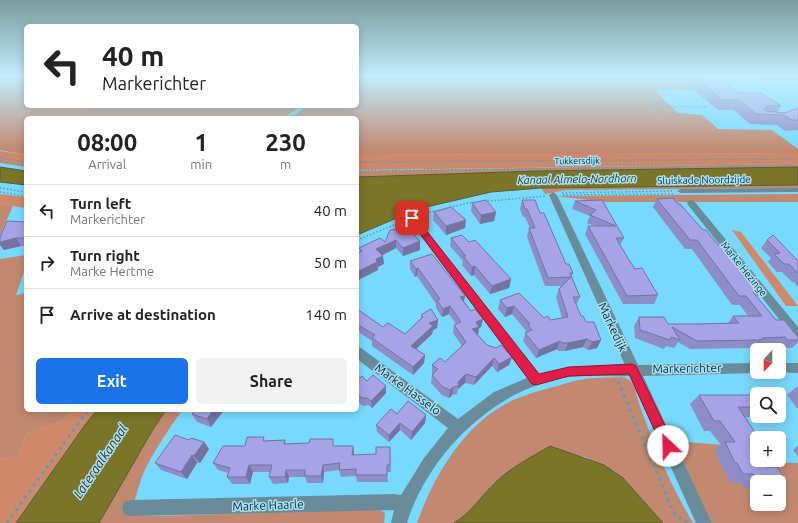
<!DOCTYPE html>
<meta charset="utf-8">
<style>
body{margin:0;font-family:Ubuntu,sans-serif;background:#f2f2f2;color:#222;height:100vh;display:flex;flex-direction:column;font-size:15px;white-space:nowrap}
*{box-sizing:border-box;margin:0}
p{font-size:13px;color:#767676}
.icon{flex:none;width:22px;height:22px;fill:none;stroke:currentColor;stroke-width:2;stroke-linecap:round;stroke-linejoin:round}
.map{position:relative;flex:1;overflow:hidden}
.details{position:absolute;left:24px;top:116px;width:335px;height:296px;display:flex;flex-direction:column;background:#fff;border-radius:6px;box-shadow:0 2px 10px #0003}
.details>*{flex:none}
.banner{position:absolute;left:24px;top:24px;width:335px;height:84px;border-radius:6px;box-shadow:0 2px 10px #0003;background:#fff;color:#222;overflow:hidden}
.needle{width:26px;rotate:201deg}
.tools{position:absolute;left:750px;top:343px;display:grid;gap:8px}
.tools a{display:grid;place-items:center;width:36px;height:36px;border-radius:6px;background:#fff;box-shadow:0 2px 10px #0003;font-size:20px}
.pin{position:absolute;display:grid;place-items:center;width:34px;height:34px;color:#fff;margin:-17px;border-radius:8px;box-shadow:0 2px 6px #0006}
.me{position:absolute;width:44px;margin:-22px;rotate:336deg;stroke-linejoin:round;filter:drop-shadow(0 0 3px #0008)}
.turn{display:flex;align-items:center;gap:14px;height:84px;padding:0 12px;font-size:18px}
.turn .icon{width:52px;height:52px;stroke-width:2.5}
.turn b{display:block;font-size:28px;line-height:34px}
.eta{display:flex;justify-content:space-evenly;align-items:center;height:68px;text-align:center}
.eta b{font-size:24px;font-weight:700;line-height:28px}
.button{display:flex;gap:8px;margin-top:auto;padding:8px 12px}
.button a{flex:1;height:46px;border-radius:6px;background:#1a73e8;color:#fff;font-size:16px;font-weight:700;line-height:46px;text-align:center}
.button a+a{background:#f2f2f2;color:#222}
ul{padding:0;list-style:none}
li{display:flex;align-items:center;gap:12px;height:52px;padding:0 12px;border-top:1px solid #e0e0e0}
li div{flex:1}
li b{display:block;font-size:15px}
li em{font-style:normal}
.map>svg:first-child{display:block}
</style>
<div class="map">
<svg width="798" height="523" viewBox="0 0 798 523">
<rect width="100%" height="100%" fill="#77d9fe"/>
<path fill="#c28970" fill-rule="evenodd" d="M0,77H26V106H36L18,116L26,118V155L0,150Z
M357,77H706L728,91L653,89L678,113L702,115L718,129L772,130L798,149V153L357,155V118H291L307,106H357Z
M712,77H798V81Z
M83,106H301L284,118H73L86,110Z
M798,164V167L537,171L357,177V171Z
M798,185V188L566,190L545,194L541,188Z
M798,194V202H605L556,196Z
M0,204L13,206L0,235Z
M26,255V266L16,295L26,293V410H73L61,421L27,433L18,457L0,459V259Z
M622,377C633,379 635,388 637,397C651,440 670,484 693,523H663L623,478L585,457L578,456L515,468L494,483L477,503L461,519L454,523H417C433,478 461,429 504,405C519,396 536,392 553,387C562,385 571,381 579,380C593,377 608,378 622,377Z
M166,410H182C170,428 157,446 147,466C138,482 137,499 129,515L158,516L379,509L385,513L384,523H99L152,431Z
M673,441L736,446L746,462L798,463V523H712ZM757,482H779V504H757Z"/>
<path fill="#cf896a" d="M36,106H83L87,110L73,118H26L17,117Z
M0,151L26,155V167L0,163Z
M798,153V164L357,170V155Z
M0,194L26,197V208L0,204Z
M732,230L741,232L798,306H786Z
M73,410H97L85,425L16,523H0V459L18,457L27,433L61,421Z"/>
<path fill="#7b752a" stroke="#565f2f" d="M0,167L26,171V185L0,182Z
M798,167V185L541,188L491,192L418,209L357,235V177L537,171Z
M97,410H166L152,431L99,523H16L85,425Z
M550,446L604,465L623,478L663,523H454C471,513 481,496 496,482C511,467 532,457 550,446Z"/>
<g fill="none" stroke-linecap="round" stroke-linejoin="round">
<path stroke="#50a0be" stroke-width="1.5" stroke-dasharray="1.5 2" stroke-linecap="butt" d="M637,88L653,106
M661,114L653,106L707,107
M0,158L26,162
M0,161L26,165
M357,162L798,159
M357,171L798,165
M0,188L26,192
M0,192L26,196
M562,193L673,191
M563,195L673,194
M419,215L468,203L545,196
M357,240L404,221"/>
<path stroke="#50a0be" stroke-width="3" stroke-dasharray="3 4.5" stroke-linecap="butt" d="M618,381L675,515L687,523
M7,523L88,410"/>
<path fill="#6a8c9a" fill-rule="evenodd" d="M798,188V192L681,193L677,191L681,189Z
M553,192L557,195L638,365L757,363V372H761L757,373L643,376L712,523H696L630,376C610,377 589,375 569,377C496,387 428,454 407,523H391L394,510L130,516L124,514L122,508L124,502L130,500L394,494L401,495L424,458L448,428L357,359V347L361,348L458,419L494,392L527,378L409,220L408,218L409,216H415L539,374L569,367L625,365L549,195Z
M691,200L694,201L798,327V340L794,338L688,205L687,203L688,201Z
M779,363H798V373L775,372H779Z"/>
</g>
<path fill="#8f8dc7" d="M678,77H717L738,93L781,106L777,112L785,113L798,108V130L785,131L777,125L750,124L734,110H718Z
M657,199L703,230L719,246L761,292L757,297L776,320L798,337V342L792,348H779L777,346H755L752,348L690,349L678,342L674,348L666,346L664,349L635,338L634,326L639,317L668,324H698L728,323L733,316H748L740,305H732L692,249H685L653,207Z
M522,200L540,213L566,264L573,273L571,278L580,297L576,305L581,316L601,340L597,348L588,350L583,347L565,351H558L557,349L536,358L523,341L526,331L512,314L505,317L498,309L500,300L550,320L562,318L556,297L559,289L561,286H545L527,237L529,228H530L525,217H523L520,209Z
M602,200L624,238L620,245L629,260L635,269L658,295L654,304H623L585,234L588,226H595L587,223L590,216L572,209L575,201Z
M472,203L496,212L494,221L480,224L471,211Z
M434,212L465,228L446,235L433,220Z
M26,222V246H21L4,250Z
M408,233L420,241V250L403,256L396,248L382,255L384,264L378,267V270L358,280H357V254L360,253L359,248L385,242Z
M451,238L511,279L509,288L490,294L474,275L471,276L462,265L463,261L450,246Z
M767,240L798,261V287L794,282H792L782,272H777L768,262L771,258L761,248Z
M410,261L465,296L464,302L471,311L483,319L481,327L479,328L478,335L487,345L512,357L509,365L497,372L492,366L474,385L465,383L458,389L457,394L452,395L449,398L442,395L431,383L432,375V365L445,362L462,346L453,333L454,325L456,324L449,314L442,317L436,308V304L417,276L415,277L410,269Z
M357,309L383,327L405,334L421,318V315L438,320L437,328L433,330L432,334L416,349L425,355L424,363L413,375L372,346V341L357,331Z
M357,376L360,378L367,381L386,393L372,408L368,405L363,406L357,401Z
M796,387H798V408H797L787,395Z
M699,395H757V414L754,417H745L757,438V460L785,480L779,483V482H757V488H744L741,483H731L726,472H724L715,451L721,445L710,431H704L690,404Z
M224,410L211,427L197,422L192,414Z
M397,414L426,415L425,423L411,440L400,430L389,442L377,432L376,425Z
M189,440L204,442L209,449L200,463H197L187,479L161,470L155,463Z
M285,440L286,444L335,446H353L354,455L376,454L390,447L391,472H387L388,482H357L356,476L341,477L339,470L324,472L323,483H307L305,477H289L288,483L273,484L269,477L270,472H253L250,484H232L227,477L228,473L218,470L213,463L245,446L266,441Z
M798,446V457L793,450Z"/>
<path fill="#7473a2" d="M496,212L494,221L480,224L481,215Z
M466,220L465,228L446,235V226Z
M16,238L21,246L4,250L0,245V242Z
M396,240V248L377,258L376,249Z
M420,241V250L403,256V248Z
M383,256L384,264L378,267V270L358,280L357,272L376,259Z
M475,266L474,275L471,276L472,267Z
M418,268L417,276L415,277L416,269Z
M511,279L509,288L490,294L492,286Z
M465,296L463,304L460,297Z
M450,306L449,314L442,317L443,309Z
M514,306L512,314L505,317L507,308Z
M483,319L481,327L479,328L478,335L472,329L476,322Z
M438,320L437,328L433,330L432,334L411,354V346L429,323Z
M763,338L755,346L752,348L760,340Z
M587,339L583,347L565,351L568,343Z
M601,340L597,348L588,350L592,342Z
M560,341L557,349L536,358L539,350Z
M425,355L424,363L413,375V367Z
M512,357L509,365L497,372L499,364Z
M494,358L492,366L474,385L476,377Z
M466,374L465,383L458,389V382Z
M386,386V393L372,408L371,401Z
M453,387L452,395L449,398L450,390Z
M213,410H224L211,427L207,419Z
M426,415L425,423L411,440L412,432Z
M400,423V430L389,442V435Z
M204,442L209,449L200,463L194,456Z
M353,446L354,453L353,462L352,455Z
M192,455L197,463L187,479L181,472Z
M249,465L253,472L250,484L246,477Z
M323,465L324,472L323,483L321,476Z
M286,470L289,477L288,483L285,477Z"/>
<path fill="#a6a4e7" stroke="#7473a2" d="M694,77H717L738,93H761L781,106H768L764,109L767,111L785,113L798,108V120H792L783,115L756,114L739,100H723Z
M673,198L678,204H680L703,230H706L719,246H723L761,292H753L776,320H784L798,337V340H787L785,337L763,338L760,340L697,341L672,327L680,340L671,337L670,340L640,330L639,317H664L668,324H698L739,323L733,316H762L746,296H739L697,240H690L657,199Z
M486,200L496,212L481,215L472,203Z
M522,200H535L540,213H544L566,264H569L573,273H570L580,297H573L581,316H583L586,322H594L601,340L592,342L587,339L568,343H562L560,341L539,350L525,333L532,330L528,325L530,324L514,306L507,308L500,300L519,293L544,318L548,316L550,320L568,317L559,289L571,277L548,278L529,228H535L527,209H525Z
M602,200L624,238H616L629,260L635,269L642,268L658,295L627,296L588,226H616L590,215L596,210L575,201Z
M451,207L466,220L446,226L434,212Z
M7,221L26,222V238H16L0,242V237Z
M403,228L408,233L411,232L420,241L403,248L396,240L376,249L383,256L376,259L377,262L357,272V254L362,251L359,248L363,246L380,238L385,242L390,230Z
M462,235L469,242L475,240L511,279L492,286L475,266L472,267L463,256H466L451,238Z
M773,235L798,261V273L789,264H784L774,254L780,253L767,240Z
M432,254L465,296L460,297L471,311L475,309L483,319L476,322L479,327L472,329L487,345L496,348L501,345L512,357L499,364L494,358L476,377L466,374L458,382L459,386L453,387L450,390L443,387L432,375L438,369L432,365L440,358L445,362L466,342L454,325L461,322L450,306L443,309L437,300L440,299L418,268L416,269L410,261Z
M357,309L383,327L388,323L405,334L423,317L421,315L431,309L438,320L429,323L433,326L411,346L425,355L413,367L372,338L375,335L357,324Z
M373,375L386,386L371,401L367,398H362L357,394V376L360,378L362,376L367,381Z
M699,395H756L757,407H738L759,438H757V448H755L757,452V460H762L766,467H777L785,480H756L753,474H743L737,463H735L725,442H735L720,421H714Z
M408,401L426,415L412,432L400,423L389,435L376,425L391,409L397,414Z
M194,410H213L207,419L192,414Z
M175,435L189,440L191,438L204,442L194,456L192,455L181,472L155,463Z
M247,437H264L263,441L285,440L284,444L309,443L310,439H333V446H353L352,455L376,454V447H390V465H387V475H356V469L339,470L340,463L323,465L321,476H305V470H286L285,477H269L272,465H249L246,477H227L230,468L213,463L223,446H245Z"/>
<linearGradient id="sky" x2="0" y2="1"><stop stop-color="#7c9b9c"/><stop offset="0.51" stop-color="#c2eeff"/><stop offset="1" stop-color="#c2eeff" stop-opacity="0"/></linearGradient>
<rect width="798" height="150" fill="url(#sky)"/>
<path fill="#e11d48" stroke="#92132f" d="M412,215L415,216L539,374L569,367L632,364L636,366L673,442L675,446L673,451L668,453L664,451L629,374L569,376L536,385L532,384L409,219L408,218Z"/>
<g text-anchor="middle" dominant-baseline="central" stroke-width="3" stroke-linejoin="round" paint-order="stroke">
<g font-size="9" fill="#002c3a" stroke="#abe1f7">
<text transform="translate(577 161) rotate(-1)">Tukkersdijk</text>
</g>
<g font-size="10" fill="#002c3a" stroke="#abe1f7">
<text transform="translate(704 180) rotate(-1)">Sluiskade Noordzijde</text>
<text transform="translate(744 269) rotate(51)">Marke Hezinge</text>
</g>
<g font-size="11" font-style="italic" fill="#353312" stroke="#abe1f7">
<text transform="translate(577 179) rotate(-1)">Kanaal Almelo-Nordhorn</text>
</g>
<g font-size="12" fill="#002c3a" stroke="#abe1f7">
<text transform="translate(613 327) rotate(65)">Markedijk</text>
<text transform="translate(687 368) rotate(-1)">Markerichter</text>
<text transform="translate(408 389) rotate(36)">Marke Hasselo</text>
<text transform="translate(268 505) rotate(-2)">Marke Haarle</text>
</g>
<g font-size="13" font-style="italic" fill="#353312" stroke="#abe1f7">
<text transform="translate(100 461) rotate(-56)">Lateraalkanaal</text>
</g>
</g>
</svg>
<div class="tools">
<a><svg class="needle" viewBox="-14 -14 28 28"><path d="M0-13l5 13h-10z" fill="#e53935"/><path d="M0 13l5-13h-10z" fill="#767676"/></svg></a>
<a><svg class="icon" aria-label="search" viewBox="0 0 24 24"><circle cx="10" cy="10" r="6"/><path d="M15 15l6 6"/></svg></a>
<a>+</a>
<a>−</a>
</div>
<div class="pin" style="left:412px;top:218px;background:#d93025"><svg class="icon" aria-label="arrive" viewBox="0 0 24 24"><path d="M6 21V4h12l-3 4 3 4H6"/></svg></div>
<svg class="me" style="left:668px;top:446px" viewBox="-20 -20 40 40"><circle r="19" fill="#fff"/><path d="M0-13L10 11 0 6-10 11z" fill="#e11d48"/></svg>
<div class="banner">
<div class="turn"><svg class="icon" aria-label="left" viewBox="0 0 24 24"><path d="M17 20v-9H6M10 6l-5 5 5 5"/></svg><div><b>40 m</b>Markerichter</div></div>
</div>
<section class="details">
<div class="eta">
<div><b>08:00</b><p>Arrival</p></div>
<div><b>1</b><p>min</p></div>
<div><b>230</b><p>m</p></div>
</div>
<ul>
<li><svg class="icon" aria-label="left" viewBox="0 0 24 24"><path d="M17 20v-9H6M10 6l-5 5 5 5"/></svg><div><b>Turn left</b><p>Markerichter</p></div><em>40 m</em></li>
<li><svg class="icon" aria-label="right" viewBox="0 0 24 24"><path d="M7 20v-9h11M14 6l5 5-5 5"/></svg><div><b>Turn right</b><p>Marke Hertme</p></div><em>50 m</em></li>
<li><svg class="icon" aria-label="arrive" viewBox="0 0 24 24"><path d="M6 21V4h12l-3 4 3 4H6"/></svg><div><b>Arrive at destination</b></div><em>140 m</em></li>
</ul>
<div class="button"><a>Exit</a><a>Share</a></div>
</section>
</div>
